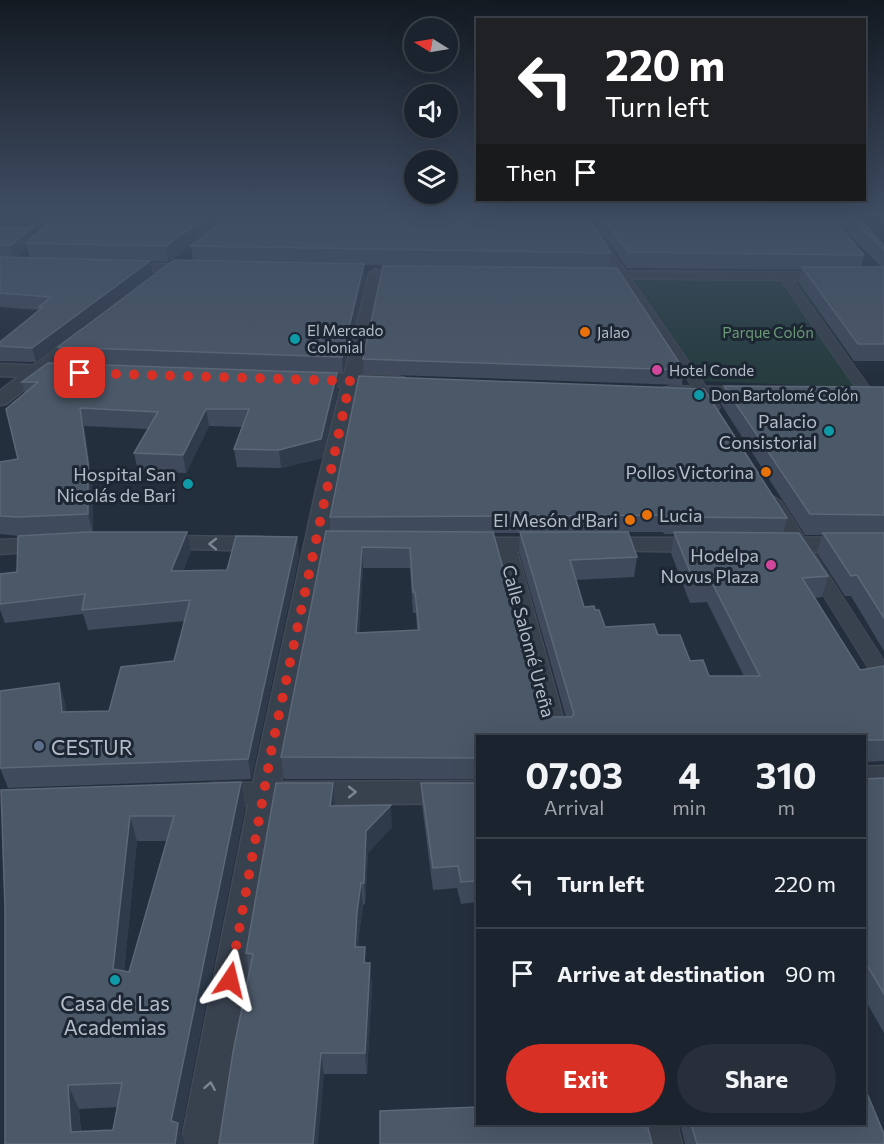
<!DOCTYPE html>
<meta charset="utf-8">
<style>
body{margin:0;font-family:Commissioner,sans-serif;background:#282f3a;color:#f1f3f6;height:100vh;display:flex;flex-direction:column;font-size:22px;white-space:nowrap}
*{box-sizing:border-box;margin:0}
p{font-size:20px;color:#a0a4aa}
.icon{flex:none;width:33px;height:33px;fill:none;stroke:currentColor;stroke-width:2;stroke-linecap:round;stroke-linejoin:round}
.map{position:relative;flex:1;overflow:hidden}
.side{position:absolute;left:476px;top:735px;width:390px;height:390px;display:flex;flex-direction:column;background:#1b232e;border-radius:0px;box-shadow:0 6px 24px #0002,0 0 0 2px #39404a}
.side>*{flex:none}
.banner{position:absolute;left:476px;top:18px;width:390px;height:183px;border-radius:0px;box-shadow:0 6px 24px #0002,0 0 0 2px #39404a;background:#202124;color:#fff;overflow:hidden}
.needle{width:39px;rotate:281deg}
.controls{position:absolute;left:404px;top:18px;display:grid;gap:12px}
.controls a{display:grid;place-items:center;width:54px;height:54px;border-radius:50%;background:#1b232e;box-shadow:0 6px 24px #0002,0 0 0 2px #39404a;font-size:30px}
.pin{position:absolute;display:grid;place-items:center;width:51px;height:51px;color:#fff;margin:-26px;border-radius:12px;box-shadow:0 3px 9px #0006}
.me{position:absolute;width:66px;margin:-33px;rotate:10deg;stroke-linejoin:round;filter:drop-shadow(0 0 4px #0008)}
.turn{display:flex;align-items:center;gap:21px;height:126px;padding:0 30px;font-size:27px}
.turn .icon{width:78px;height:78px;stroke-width:2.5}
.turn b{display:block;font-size:42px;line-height:51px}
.then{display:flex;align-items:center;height:57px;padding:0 30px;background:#0003;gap:12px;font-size:22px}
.eta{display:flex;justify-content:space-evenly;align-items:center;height:102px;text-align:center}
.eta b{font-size:36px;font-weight:700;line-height:42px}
.primary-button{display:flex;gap:12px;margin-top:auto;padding:12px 30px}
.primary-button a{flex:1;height:69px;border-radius:36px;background:#d93025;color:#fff;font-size:24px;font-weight:700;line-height:69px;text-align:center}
.primary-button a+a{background:#282f3a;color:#f1f3f6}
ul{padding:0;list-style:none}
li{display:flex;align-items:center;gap:18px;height:90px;padding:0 30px;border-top:2px solid #39404a}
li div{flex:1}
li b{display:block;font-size:22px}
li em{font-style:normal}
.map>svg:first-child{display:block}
</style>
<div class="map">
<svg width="884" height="1144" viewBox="0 0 884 1144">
<rect width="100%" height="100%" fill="#242f3e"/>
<path fill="#263c3f" d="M633,278L884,281L809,298L871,388L701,381Z"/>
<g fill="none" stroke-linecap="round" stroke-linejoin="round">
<g stroke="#414a57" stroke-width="2">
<path id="service" d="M47,216H56L23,234L17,233Z"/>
</g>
<g stroke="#414a57" stroke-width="2">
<path id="pedestrian" d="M578,216H588L720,407L718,410H708Z
M781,275H789L875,395L873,398H863L779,277Z
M773,496L781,501L884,661V684L877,682L765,501Z"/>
</g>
<g stroke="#414a57" stroke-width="3">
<path id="minor" d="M121,263L193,265L200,269L193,273L116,270L114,267Z
M376,269L383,273L337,490L281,782L477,781V803L277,805L219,1144H181L248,805H214L204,802L200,794L204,786L214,783H253L316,490L369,273Z
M592,271L884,273V281L587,278V272Z
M84,329L92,334L90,337L6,404L0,405V391L78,331Z
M160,536L262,537L270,539L273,544L270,549L262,551L152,548L149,543L152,538Z
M884,537V551L778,552L770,550L767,545L770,540L778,538Z
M46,538L54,540L57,545L54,550L0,554V540Z
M466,538H550L558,540L561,545L558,550L517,552L568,736H541L495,552L458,550L455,545L458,540Z
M604,538H703L711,540L714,545L711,550L703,552L596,550L593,545L596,540Z
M884,766V788L864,789V767Z
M639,1124H677L682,1144H644Z"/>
</g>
<g stroke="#414a57" stroke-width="3">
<path id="tertiary" d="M0,364L73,367L81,368L84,373L81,378L73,379L0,376Z
M299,372L397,376L405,378L408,383L405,388L397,390L291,384L288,379L291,374Z
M671,386L759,388L767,390L770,395L767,400L759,402L663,398L660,393L663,388Z"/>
</g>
<use href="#service" fill="#38414e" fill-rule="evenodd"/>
<use href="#pedestrian" fill="#38414e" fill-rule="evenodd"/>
<use href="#minor" fill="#38414e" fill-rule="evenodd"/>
<use href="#tertiary" fill="#38414e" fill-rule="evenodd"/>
</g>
<path fill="#3f4b5c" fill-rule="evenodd" d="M229,216L168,262L150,261L153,274L36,362L0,361V342L39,310L0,307V227L34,236ZM27,247L30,258H15Z
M230,216H365V217L611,253L609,268L684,370L682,385L364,374L363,359L500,267L364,265L365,279L343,373L62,363L58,347L193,260L191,246Z
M590,216H830L864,255L861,267H881L831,216H858L884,246V361H854L799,283L802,270L627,268Z
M876,216H884V224Z
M337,373L338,391L322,458L281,468L237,467L234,449L242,427L209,426L186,473L138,471L134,453L148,429L84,426L92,481L93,532H187L191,551L183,571L227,570L297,537L299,556L251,779L8,788L0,768L59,683L65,703L66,712L109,711L174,661L185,621L88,630L83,614L5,623L0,610V574L17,572L20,536L0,534V462L18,459L25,393L22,382Z
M359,376L787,518L783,533L828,576L822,597L815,598L860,670L884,666V761L864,762V736H477V779H284L281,757L331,531L330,517ZM620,532H663L664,534H674L671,553L690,603L707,602L744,676H709L658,635L605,627L595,610L584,607L576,580L634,577L637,557ZM493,533H520L519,552L566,717H544ZM363,568H410L413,613H416L417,630L359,633Z
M724,386L884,387V651L851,596H845L817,553L822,535H805L721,404Z
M884,778V1033L864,998V779Z
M421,783H477V902L461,904L457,888L433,890L422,805Z
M1,790L245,806L181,1131L5,1144V908ZM137,841H167L129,972L124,971ZM118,1107L113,1130L81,1132L79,1109Z
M335,806L392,827L368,853L365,904L363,905L359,934L358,947L366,963L372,984L367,1074H324L249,971L246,953Z
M477,1085V1124L475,1107L476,1086Z
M680,1124H864L884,1144H685Z"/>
<path fill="#2f3b4b" d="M207,216H229L168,262L166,246Z
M32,228L35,240L26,243L27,247L14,258L11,245Z
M150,261L153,274L36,362L32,348Z
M364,264L365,279L343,373L342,357Z
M337,373L338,391L322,458L281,468L279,450Z
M80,408L84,426L92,481L93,533L88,514Z
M206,409L209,426L186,473L183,455Z
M187,532L191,551L175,591L171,571Z
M297,537L299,556L251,779L248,759Z
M362,547L363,568L358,654L356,633Z
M59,683L65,703L68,733L62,712Z
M241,782L245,806L181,1131L185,1144H175L171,1121Z
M333,783L335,805L330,806Z
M391,805L392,827L368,853L365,904L364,883L366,831Z
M130,816L137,841L122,994L113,969Z
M361,883L363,905L359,934L357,969L355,947L357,912Z
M365,947L366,968L364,963Z
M370,963L372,984L367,1074L365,1053Z
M321,1053L324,1074L318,1144H313Z
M68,1085L79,1109L81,1144L71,1132Z"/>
<path fill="#4b5868" stroke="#5c6777" stroke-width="1.5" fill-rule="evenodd" d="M56,216H207L166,246L26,243L52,219Z
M230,216H360V217L407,218V216H587L611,253L191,246Z
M602,216H830L864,255L628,252Z
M850,216H857L884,246V250Z
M0,227L32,228L11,245H0Z
M0,257L150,261L32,348L0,346V342L43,307H39L51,297L0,293Z
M174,260L364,264L342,357L58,347Z
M383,266L617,268L684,370L363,359Z
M802,267H884V344H858Z
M48,363L337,373L321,439L279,450L234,449L249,409H206L183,455L134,453L158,412L80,408L88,463V514L18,517L0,516V462L18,459L6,409L38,382H22Z
M359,376L704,389L787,518L666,517L665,515L330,517Z
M724,386L884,387V515L810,514Z
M326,531L493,532L544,717H571L574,714L520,532H628L637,557L570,560L584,607L594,606L595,610H599L605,627L654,624L658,635H680L690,661L703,660L709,676H760L711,581L694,582L674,532L799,533L828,576L802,578L860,670L884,666V740H864V736H477V758L281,757ZM362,547L410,548L413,592H415L419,630L356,633Z
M89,532H187L171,571L227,570L236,536L297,537L248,759L0,768V691L59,683L62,712L109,711L121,667L174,661L190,600L82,610L85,594L0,604V574L17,572L18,536Z
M823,533H884V618L857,575L851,576Z
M884,778V994L864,960V779Z
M241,782L171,1121L178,1123L175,1144H5V908L1,790ZM130,816H174L129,972L113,969ZM122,1083L113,1130L71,1132L68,1085Z
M276,783H333L330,806L391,805L366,831L364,883H361L357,912L355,947H365L364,963H370L365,1053H321L313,1144H219L233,1052L253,954L246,953Z
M421,783H477V881L461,882L458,866L433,868Z
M864,1086L884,1134V1144H697L691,1124H864Z
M477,1107V1124H647L652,1144H380V1111Z"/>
<defs><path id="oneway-chevron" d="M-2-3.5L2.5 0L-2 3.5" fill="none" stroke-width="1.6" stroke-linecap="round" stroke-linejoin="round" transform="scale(1.5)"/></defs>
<g stroke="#7c8592">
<use href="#oneway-chevron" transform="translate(213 544) rotate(-179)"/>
<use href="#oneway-chevron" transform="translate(352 792)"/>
<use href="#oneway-chevron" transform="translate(210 1086) rotate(-80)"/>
</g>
<linearGradient id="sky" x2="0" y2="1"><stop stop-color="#141a22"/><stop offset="0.57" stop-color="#3f4d63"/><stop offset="1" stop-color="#3f4d63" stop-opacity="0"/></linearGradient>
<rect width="884" height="376" fill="url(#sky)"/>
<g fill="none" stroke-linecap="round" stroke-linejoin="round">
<path stroke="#d93025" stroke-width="10" stroke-dasharray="0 18" d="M80,373L350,381L272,747L230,980"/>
</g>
<g fill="#e8710a" stroke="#1d2633" stroke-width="2">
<circle cx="585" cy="332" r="6"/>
<circle cx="766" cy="472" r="6"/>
<circle cx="647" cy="515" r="6"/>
<circle cx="630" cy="520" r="6"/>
</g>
<g fill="#0f9aa8" stroke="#1d2633" stroke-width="2">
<circle cx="295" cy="339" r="6"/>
<circle cx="699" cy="395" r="6"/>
<circle cx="829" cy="431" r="6"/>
<circle cx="188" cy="484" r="6"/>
<circle cx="115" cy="980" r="6"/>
</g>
<g fill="#d1479c" stroke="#1d2633" stroke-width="2">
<circle cx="657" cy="370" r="6"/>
<circle cx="771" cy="565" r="6"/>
</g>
<circle fill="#5c6f8a" stroke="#1d2633" stroke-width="2" cx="39" cy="746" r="6"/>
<g text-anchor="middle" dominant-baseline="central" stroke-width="6" stroke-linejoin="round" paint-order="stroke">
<g font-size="15" fill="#b4bcc9" stroke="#1d2633" text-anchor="start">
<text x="307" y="330">El Mercado<tspan x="307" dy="17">Colonial</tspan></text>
<text x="597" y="332">Jalao</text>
<text x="669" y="370">Hotel Conde</text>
<text x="711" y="395">Don Bartolomé Colón</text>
</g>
<g font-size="15" fill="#6b9a76" stroke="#1d2633">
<text x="768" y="332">Parque Colón</text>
</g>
<g font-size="18" fill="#b4bcc9" stroke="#1d2633" text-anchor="end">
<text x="817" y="421">Palacio<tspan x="817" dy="21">Consistorial</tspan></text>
<text x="754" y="472">Pollos Victorina</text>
<text x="176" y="474">Hospital San<tspan x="176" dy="21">Nicolás de Bari</tspan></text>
<text x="659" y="515" text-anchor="start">Lucia</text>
<text x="618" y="520">El Mesón d'Bari</text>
<text x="759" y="555">Hodelpa<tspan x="759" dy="21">Novus Plaza</tspan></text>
</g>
<g font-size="18" fill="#b4bcc9" stroke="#1d2633">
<text transform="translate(529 641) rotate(75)">Calle Salomé Ureña</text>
</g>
<g font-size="21" fill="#b4bcc9" stroke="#1d2633" text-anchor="start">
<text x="51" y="746">CESTUR</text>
<text x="115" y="1002" text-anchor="middle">Casa de Las<tspan x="115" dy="24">Academias</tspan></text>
</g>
</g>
</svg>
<div class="controls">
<a><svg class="needle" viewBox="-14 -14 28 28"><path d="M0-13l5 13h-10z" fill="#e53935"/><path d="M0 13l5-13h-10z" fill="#a0a4aa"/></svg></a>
<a><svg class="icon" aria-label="sound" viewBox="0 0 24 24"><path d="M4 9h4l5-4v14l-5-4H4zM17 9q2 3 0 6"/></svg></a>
<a><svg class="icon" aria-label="layers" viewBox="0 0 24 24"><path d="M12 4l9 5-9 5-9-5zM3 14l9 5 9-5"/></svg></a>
</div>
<div class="pin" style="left:80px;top:373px;background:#d93025"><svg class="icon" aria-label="arrive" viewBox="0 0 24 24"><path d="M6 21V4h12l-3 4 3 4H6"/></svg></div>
<svg class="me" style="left:230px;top:980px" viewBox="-20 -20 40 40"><path d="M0-17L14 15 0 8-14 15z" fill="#d93025" stroke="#fff" stroke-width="4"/></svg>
<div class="banner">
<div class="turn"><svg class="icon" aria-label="left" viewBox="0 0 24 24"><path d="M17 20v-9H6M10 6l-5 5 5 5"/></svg><div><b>220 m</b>Turn left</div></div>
<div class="then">Then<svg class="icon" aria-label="arrive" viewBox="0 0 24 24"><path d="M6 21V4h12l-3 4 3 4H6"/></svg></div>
</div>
<section class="side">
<div class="eta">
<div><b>07:03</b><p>Arrival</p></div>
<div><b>4</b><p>min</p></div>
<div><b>310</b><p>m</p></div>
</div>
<ul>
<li><svg class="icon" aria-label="left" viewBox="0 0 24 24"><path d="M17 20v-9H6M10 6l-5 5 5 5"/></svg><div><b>Turn left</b></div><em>220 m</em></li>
<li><svg class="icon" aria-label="arrive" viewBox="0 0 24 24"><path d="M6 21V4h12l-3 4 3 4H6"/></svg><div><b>Arrive at destination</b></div><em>90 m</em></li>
</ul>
<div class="primary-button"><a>Exit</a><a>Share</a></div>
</section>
</div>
